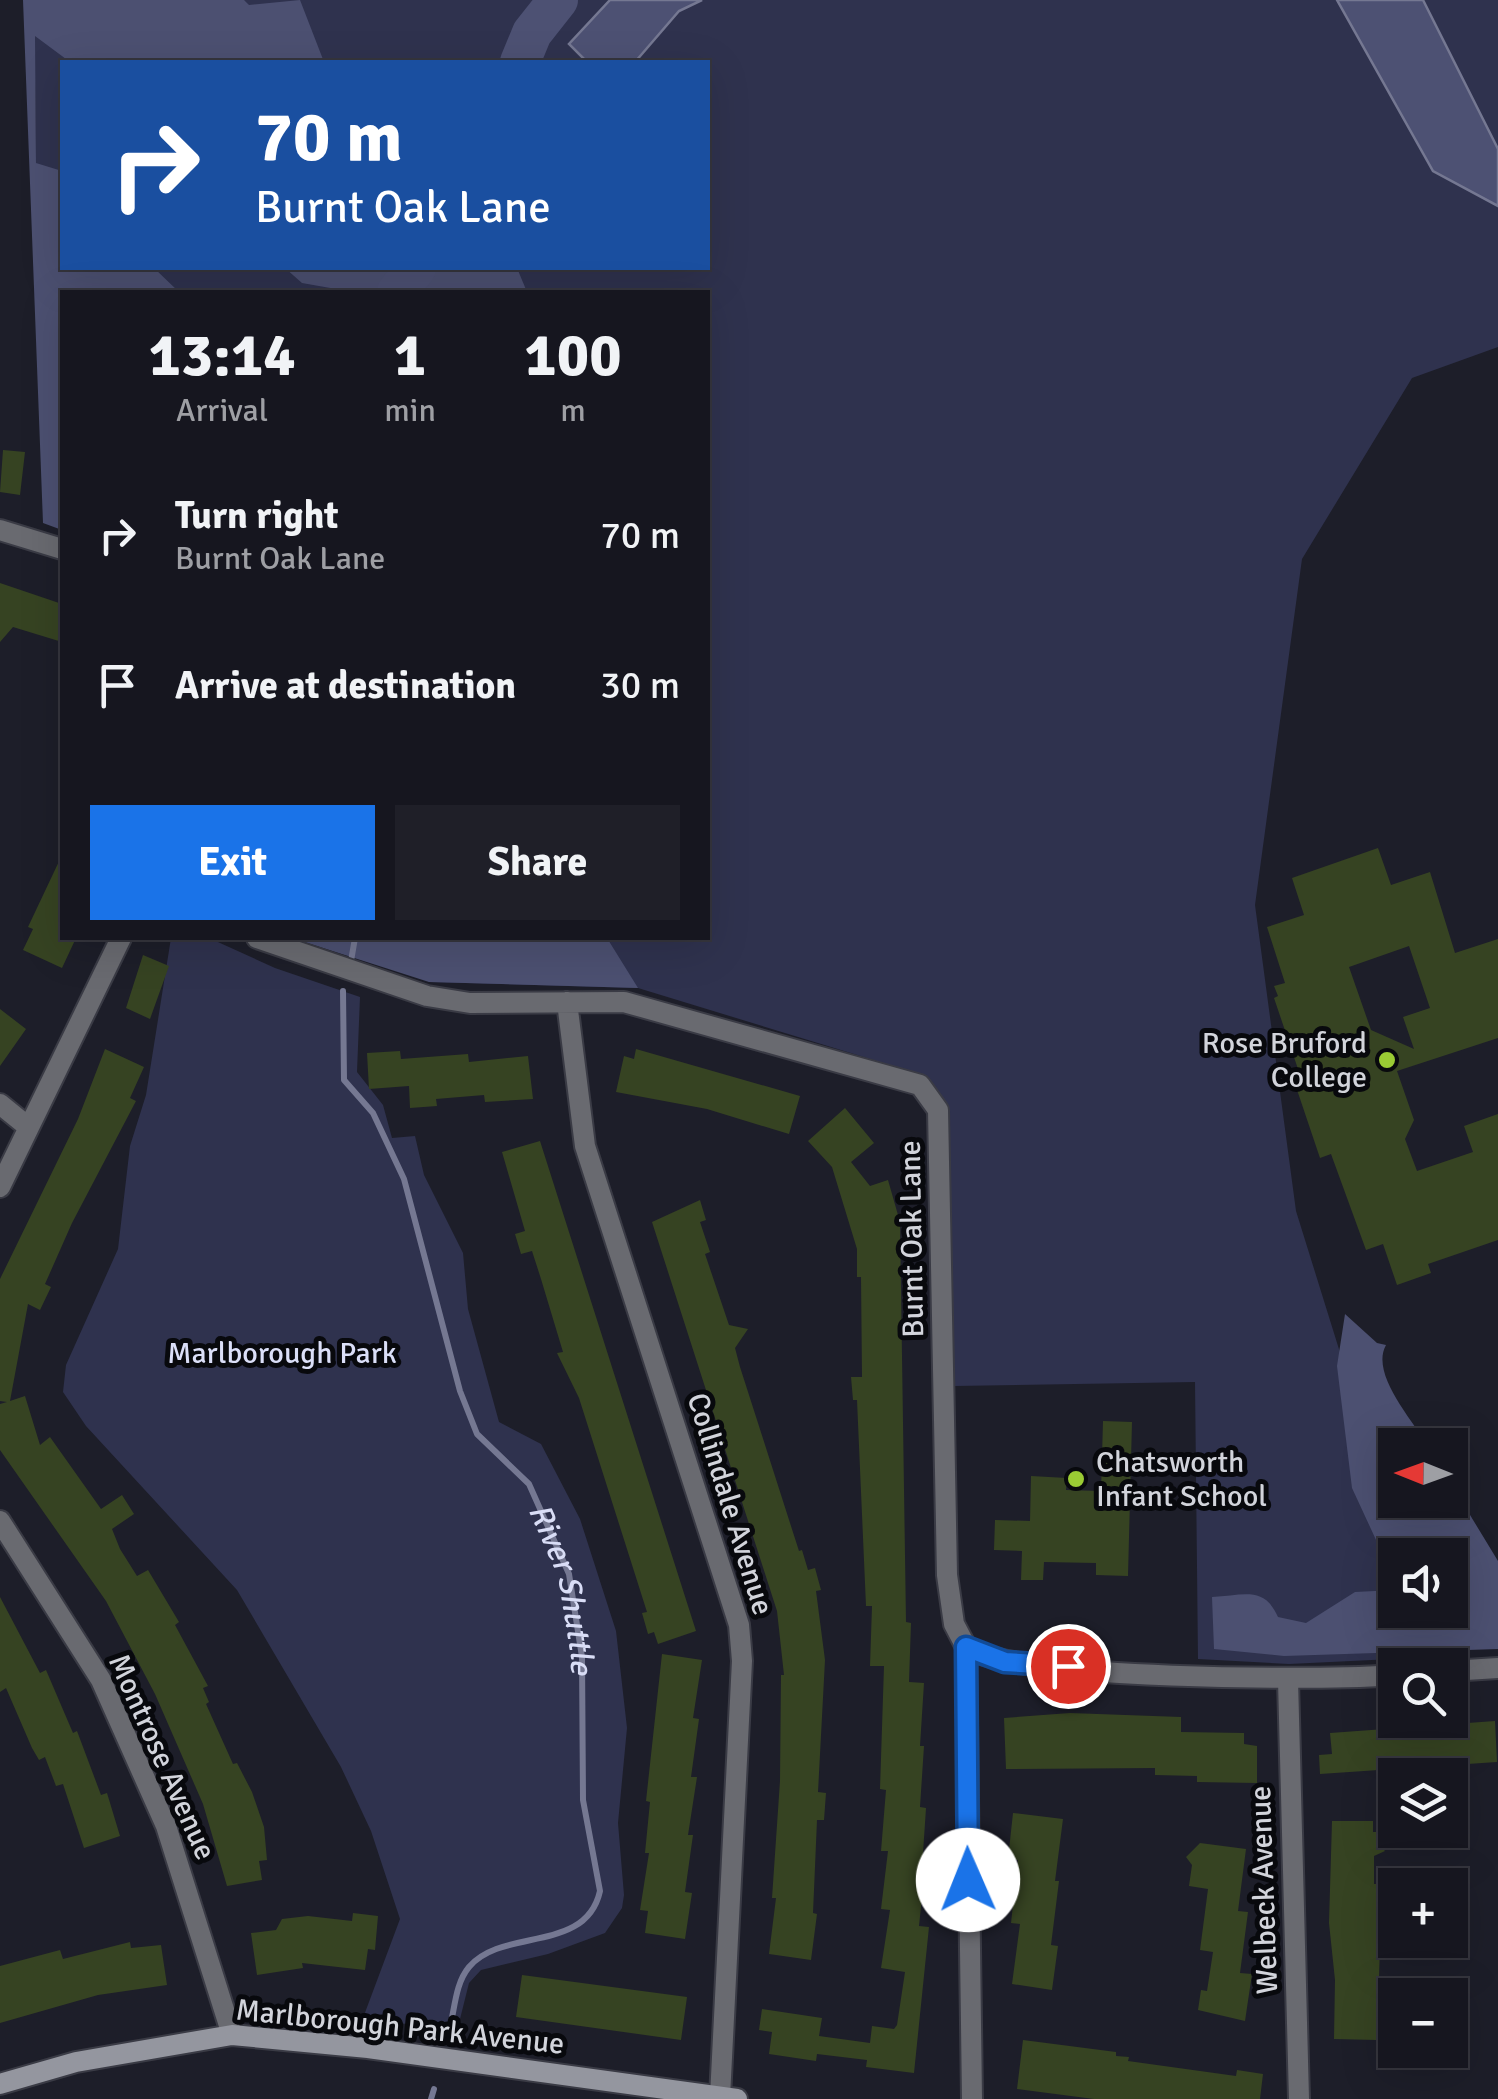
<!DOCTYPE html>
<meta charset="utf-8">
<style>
body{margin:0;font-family:Signika,sans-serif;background:#1f1f28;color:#f1f3f6;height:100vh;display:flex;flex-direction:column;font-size:38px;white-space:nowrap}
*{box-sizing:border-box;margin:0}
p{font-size:32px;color:#9e9fa4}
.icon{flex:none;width:55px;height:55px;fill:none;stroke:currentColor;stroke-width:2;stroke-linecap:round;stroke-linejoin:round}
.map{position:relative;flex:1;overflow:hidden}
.drawer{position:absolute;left:60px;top:290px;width:650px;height:650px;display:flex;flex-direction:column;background:#16161f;border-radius:0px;box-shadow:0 10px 40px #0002,0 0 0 2px #35353d}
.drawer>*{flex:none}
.guide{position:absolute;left:60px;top:60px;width:650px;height:210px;border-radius:0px;box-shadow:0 10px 40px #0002,0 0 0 2px #35353d;background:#1a4fa0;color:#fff;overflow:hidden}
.needle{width:65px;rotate:271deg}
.fabs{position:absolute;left:1378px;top:1428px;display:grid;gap:20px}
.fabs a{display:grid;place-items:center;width:90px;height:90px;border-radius:0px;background:#16161f;box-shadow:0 10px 40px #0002,0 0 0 2px #35353d;font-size:50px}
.pin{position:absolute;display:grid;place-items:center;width:85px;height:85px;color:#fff;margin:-42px;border:5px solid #fff;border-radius:50%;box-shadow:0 2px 10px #0007}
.me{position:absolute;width:110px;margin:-55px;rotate:359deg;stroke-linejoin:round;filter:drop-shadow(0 0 8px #0008)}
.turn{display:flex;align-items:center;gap:35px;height:210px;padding:0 30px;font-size:45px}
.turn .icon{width:130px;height:130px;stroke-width:2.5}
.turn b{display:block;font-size:70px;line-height:85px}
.eta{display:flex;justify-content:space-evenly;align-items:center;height:170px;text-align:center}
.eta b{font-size:60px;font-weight:700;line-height:70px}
.cta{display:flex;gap:20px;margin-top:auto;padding:20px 30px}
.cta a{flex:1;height:115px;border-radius:0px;background:#1a73e8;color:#fff;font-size:40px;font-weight:700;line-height:115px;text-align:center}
.cta a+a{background:#1f1f28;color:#f1f3f6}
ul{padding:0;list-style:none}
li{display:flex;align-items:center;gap:30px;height:150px;padding:0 30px}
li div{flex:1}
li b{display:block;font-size:38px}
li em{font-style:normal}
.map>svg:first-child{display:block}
</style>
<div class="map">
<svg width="1498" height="2099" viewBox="0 0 1498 2099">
<rect width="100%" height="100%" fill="#1d1e29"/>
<path fill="#2f324e" d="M34,0H1498V347L1412,378L1302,559L1255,905L1296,1211L1403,1555H1395V1610H1419L1434,1657L1289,1664L1198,1659L1195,1382L954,1386L944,1100L926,1076L638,988L429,982L371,938H708V292H89L74,268H708V62H62V245L36,163Z
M171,938H209L275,968L360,997L357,1072L383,1105L392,1138L415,1136L424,1175L463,1253L468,1309L499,1422L541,1444L580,1519L616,1631L627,1728L618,1823L624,1895L622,1908L605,1933L548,1954L481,1970L469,1983L457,2031L363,2018L400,1919L371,1831L341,1767L237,1590L86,1426L63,1392L66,1365L118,1249L130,1146L146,1095Z"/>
<path fill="#4c5071" d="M23,0H244L249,5L300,0L324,62H70L35,36L36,163L62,171V268H154L179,292H62V530L43,523Z
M285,268H517L527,292H353L302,283Z
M292,938H607L638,988L429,982Z
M1345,1314L1377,1343L1386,1345C1370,1374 1412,1419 1427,1445H1395V1500H1450V1482L1498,1561V1649L1284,1656L1214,1649L1212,1597C1243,1596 1264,1585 1278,1617L1306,1623L1355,1592L1395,1590V1610H1450V1555H1395V1581L1352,1488L1337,1366Z"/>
<path fill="#4d5173" stroke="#757892" stroke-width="2.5" d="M610,0H702L679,11L635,62H587L569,44Z
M1337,0H1423L1498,149V206L1433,171Z"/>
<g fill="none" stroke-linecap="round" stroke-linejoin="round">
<g stroke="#757892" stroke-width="6">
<path d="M351,961L355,938"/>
<path id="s1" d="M343,991L344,1080L373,1113L404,1179L460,1391L477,1434L529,1484L569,1574L582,1657L583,1800L600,1891C586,1954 503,1927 469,1967C454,1985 455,2013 448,2034"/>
<path d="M431,2099L434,2089"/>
</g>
<path stroke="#4d5173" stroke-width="40" d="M520,62L532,33L558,0
M397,292L416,268"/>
</g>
<path fill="#364322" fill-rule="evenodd" d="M3,450L25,452L20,495L0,492Z
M0,583L62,604V642L13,627L0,642Z
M1378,848L1391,885L1430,872L1455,953L1498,939V1038L1397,1071L1414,1120L1405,1139L1417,1171L1473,1152L1464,1126L1498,1114V1240L1428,1264L1431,1273L1397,1285L1383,1244L1366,1250L1331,1154L1320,1158L1291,1072L1298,1069L1274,998L1278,996L1274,986L1285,983L1267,927L1304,915L1292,878ZM1409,946L1430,1008L1403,1017L1414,1049L1371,1030L1349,967Z
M62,855V938H76L62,968L23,950L33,929L28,927Z
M143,955L169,966L150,1019L126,1008Z
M0,1009L26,1029L0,1066Z
M105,1049L144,1067L130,1098L136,1101L72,1223L45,1284L51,1287L40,1310L28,1304L10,1401L25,1396L40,1445L50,1437L101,1509L122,1495L134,1514L112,1529L120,1549L137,1576L148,1570L179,1622L175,1625L208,1686L203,1688L209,1702L206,1704L233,1764L237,1763L252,1792L264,1827L267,1860L259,1861L262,1880L227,1886L203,1804L155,1694L106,1601L0,1450V1404L7,1402L0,1401V1279L78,1119Z
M636,1049L800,1096L789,1134L707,1109L616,1092L624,1056L634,1059Z
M400,1051L401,1059L468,1054L469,1062L528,1056L533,1099L485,1102L484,1095L436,1099L437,1106L410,1108L409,1086L369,1089L367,1053Z
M845,1108L874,1143L851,1162L870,1186L888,1180L900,1222L906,1622L911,1623L909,1682L924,1683L920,1746H924L920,1807L926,1808L922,1868H925L919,1926L929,1927L914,2073L866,2067L867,2060L817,2054L816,2061L769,2054L772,2032L759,2030L762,2009L822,2018L819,2036L870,2043L872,2026L894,2029L897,2025L905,1972L881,1968L890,1910L881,1909L888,1851H881L886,1790L880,1789L884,1666H870L872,1606H866L857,1400H853L851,1377H862L861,1277H857V1249L832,1167L808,1141Z
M540,1141L696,1631L658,1644L654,1632L648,1634L642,1613L647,1612L579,1398L557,1353L563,1352L541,1279L532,1251L521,1254L515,1234L525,1231L502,1152Z
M700,1200L706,1220L700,1222L710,1252L705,1254L729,1325L748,1329L735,1348L740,1367L799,1551L802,1550L808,1570L815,1568L821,1590L816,1591L825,1660L818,1792L826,1793L824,1820H817L813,1913L817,1914L811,1960L769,1954L776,1898H772L780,1781L781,1675H784L777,1611L652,1222Z
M1103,1421L1132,1422L1128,1576L1096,1575V1563L1044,1562L1043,1580H1021L1022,1551L994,1550L995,1520L1030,1521L1031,1476L1067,1478L1066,1490L1101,1491Z
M0,1597L40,1673L46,1670L73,1733L77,1731L101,1795L107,1793L120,1836L84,1848L63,1784L56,1786L45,1757L39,1760L32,1748L6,1688L0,1692Z
M662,1654L702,1660L693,1718L699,1719L691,1777H697L688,1835H693L685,1892L692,1893L685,1939L645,1933L648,1911L640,1910L649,1853H645L650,1802L646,1801Z
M1070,1713L1181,1717V1732L1244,1733V1744L1257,1746V1783L1197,1782V1776L1155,1775V1768L1006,1769L1004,1718Z
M1495,1721L1497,1762L1320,1774L1319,1755L1332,1754L1330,1733Z
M1013,1813L1063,1819L1055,1881H1059L1051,1945L1058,1946L1052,1990L1012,1984L1020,1924L1011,1923L1018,1860L1008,1859Z
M1332,1821H1373V1832H1377V1842L1385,1851L1374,1856V1884H1382L1377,2040L1334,2039L1335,1980L1329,1923Z
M1200,1843L1246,1849L1238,1911L1248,1912L1240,1973L1252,1974L1245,2021L1198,2010L1201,1990L1207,1991L1213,1952L1200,1950L1208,1889L1189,1886L1192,1865L1186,1857Z
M353,1913L378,1916L375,1950L368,1949L365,1970L302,1963L303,1968L257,1975L251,1933L276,1930L282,1919L308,1916L352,1921Z
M130,1942L131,1948L161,1945L167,1985L98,1995L0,2023V1966L60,1950L63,1959Z
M522,1975L687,1997L681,2040L516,2017Z
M1023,2040L1116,2052V2056L1129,2057L1128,2061L1236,2076L1237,2070L1263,2074L1260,2099H1094L1017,2089Z"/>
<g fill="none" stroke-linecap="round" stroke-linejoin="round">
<g stroke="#3a3b45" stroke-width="24">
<path id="street" d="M0,530L62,549
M257,938L427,996L470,1003L624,1002L920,1085L938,1110L947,1575L954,1624L966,1647C1010,1680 1328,1681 1395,1675
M567,1002L585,1146L739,1625L742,1661L720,2097
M0,1104L27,1126
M0,1187L121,938
M0,1521L101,1680L166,1826L232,2035
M966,1647L972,2099
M1450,1671L1498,1668
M1288,1680L1299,2099"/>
</g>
<g stroke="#3a3b45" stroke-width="24">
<path id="secondary" d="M0,2084L76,2062L232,2035L368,2048L737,2099"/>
</g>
<use href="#street" stroke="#696a70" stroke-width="20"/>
<use href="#secondary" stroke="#94969f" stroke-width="20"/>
</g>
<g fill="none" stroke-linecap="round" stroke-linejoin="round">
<g stroke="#114b97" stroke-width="25">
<path id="route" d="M968,1880L966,1647L1005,1662L1068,1666"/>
</g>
<use href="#route" stroke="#1a73e8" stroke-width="18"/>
</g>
<g fill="#9acb34" stroke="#08090d" stroke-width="4">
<circle cx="1387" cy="1060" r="10"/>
<circle cx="1076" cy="1479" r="10"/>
</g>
<g text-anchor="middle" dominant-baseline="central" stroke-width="10" stroke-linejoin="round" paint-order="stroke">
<g font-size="30" fill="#d2d4db" stroke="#08090d" text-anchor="end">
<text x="1367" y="1043">Rose Bruford<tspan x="1367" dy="34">College</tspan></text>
<text x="1096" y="1462" text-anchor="start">Chatsworth<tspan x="1096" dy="34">Infant School</tspan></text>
</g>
<g font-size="30" fill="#d2d4db" stroke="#08090d">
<text transform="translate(912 1239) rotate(-91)">Burnt Oak Lane</text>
<text transform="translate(730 1504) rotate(73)">Collindale Avenue</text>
<text transform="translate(162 1757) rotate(66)">Montrose Avenue</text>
<text transform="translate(1264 1890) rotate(-92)">Welbeck Avenue</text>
<text transform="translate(400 2027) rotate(6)">Marlborough Park Avenue</text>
</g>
<g font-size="30" fill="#dbdff8" stroke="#08090d">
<text x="282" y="1353">Marlborough Park</text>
</g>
<g font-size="32" font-style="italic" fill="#d9ddf6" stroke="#08090d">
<text stroke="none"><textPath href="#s1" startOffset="655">River Shuttle</textPath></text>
</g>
</g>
</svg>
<div class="fabs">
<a><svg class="needle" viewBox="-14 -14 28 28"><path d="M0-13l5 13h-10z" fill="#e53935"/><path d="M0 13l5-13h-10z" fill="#9e9fa4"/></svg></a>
<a><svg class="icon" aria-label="sound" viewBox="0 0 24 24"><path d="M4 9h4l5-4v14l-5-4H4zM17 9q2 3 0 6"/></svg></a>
<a><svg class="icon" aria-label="search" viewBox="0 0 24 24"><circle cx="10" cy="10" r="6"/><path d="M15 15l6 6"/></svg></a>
<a><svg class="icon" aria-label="layers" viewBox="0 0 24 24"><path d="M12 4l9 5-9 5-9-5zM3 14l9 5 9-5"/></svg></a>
<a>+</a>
<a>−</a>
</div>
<div class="pin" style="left:1068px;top:1666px;background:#d93025"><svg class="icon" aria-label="arrive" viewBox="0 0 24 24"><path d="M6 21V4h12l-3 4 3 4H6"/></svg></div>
<svg class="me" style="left:968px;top:1880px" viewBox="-20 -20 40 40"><circle r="19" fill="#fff"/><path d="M0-13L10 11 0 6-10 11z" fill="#1a73e8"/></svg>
<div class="guide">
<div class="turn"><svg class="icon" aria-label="right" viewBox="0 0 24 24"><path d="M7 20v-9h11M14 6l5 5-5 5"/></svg><div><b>70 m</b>Burnt Oak Lane</div></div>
</div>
<section class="drawer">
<div class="eta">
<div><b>13:14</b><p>Arrival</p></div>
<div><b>1</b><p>min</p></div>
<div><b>100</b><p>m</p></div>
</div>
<ul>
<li><svg class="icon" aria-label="right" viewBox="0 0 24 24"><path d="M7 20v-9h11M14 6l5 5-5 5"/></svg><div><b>Turn right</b><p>Burnt Oak Lane</p></div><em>70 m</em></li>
<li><svg class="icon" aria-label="arrive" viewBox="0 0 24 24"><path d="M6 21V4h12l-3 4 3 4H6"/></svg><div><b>Arrive at destination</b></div><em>30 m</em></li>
</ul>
<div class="cta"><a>Exit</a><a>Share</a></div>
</section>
</div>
